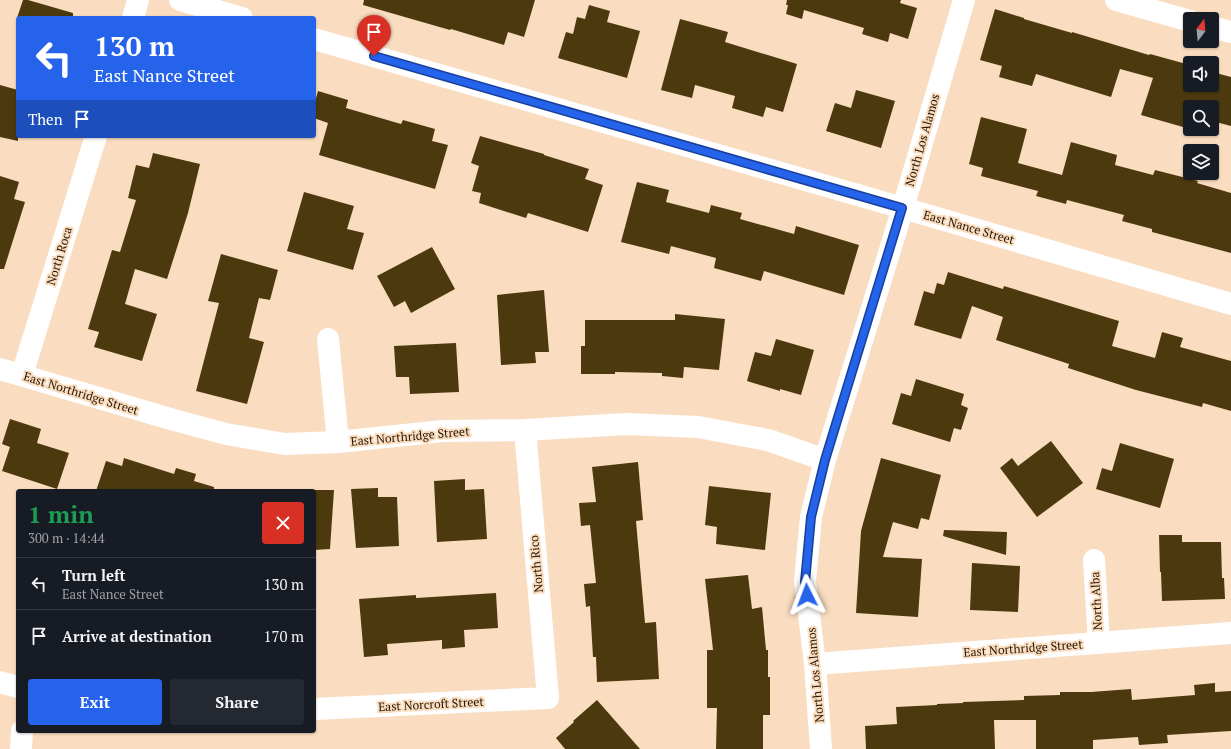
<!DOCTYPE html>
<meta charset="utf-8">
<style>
body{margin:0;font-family:"PT Serif",serif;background:#242831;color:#f1f3f6;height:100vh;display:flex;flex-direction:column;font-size:15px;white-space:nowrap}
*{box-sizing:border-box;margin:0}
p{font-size:13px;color:#9ea1a6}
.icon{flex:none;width:22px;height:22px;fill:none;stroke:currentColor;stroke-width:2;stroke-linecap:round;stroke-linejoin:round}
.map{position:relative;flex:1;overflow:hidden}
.sheet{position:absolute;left:16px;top:489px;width:300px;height:244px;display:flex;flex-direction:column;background:#171b24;border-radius:4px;box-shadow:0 1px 3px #0004}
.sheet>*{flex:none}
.guide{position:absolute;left:16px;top:16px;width:300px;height:122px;border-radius:4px;box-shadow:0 1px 3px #0004;background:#2563eb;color:#fff;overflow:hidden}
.needle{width:26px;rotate:16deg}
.fabs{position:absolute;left:1183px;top:12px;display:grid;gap:8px}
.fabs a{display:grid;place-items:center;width:36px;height:36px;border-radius:4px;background:#171b24;box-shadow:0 1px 3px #0004;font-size:20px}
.pin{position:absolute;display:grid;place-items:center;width:34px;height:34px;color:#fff;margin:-41px -17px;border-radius:50% 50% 50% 0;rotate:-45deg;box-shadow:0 0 4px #0007}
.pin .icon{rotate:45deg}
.me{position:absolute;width:44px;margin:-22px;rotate:357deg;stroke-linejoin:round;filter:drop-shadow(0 0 3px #0008)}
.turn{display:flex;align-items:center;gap:14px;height:84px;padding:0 12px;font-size:18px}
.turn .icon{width:52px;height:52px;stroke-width:2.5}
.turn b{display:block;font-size:28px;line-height:34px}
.then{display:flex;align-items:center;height:38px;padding:0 12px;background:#0003;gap:8px;font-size:15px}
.round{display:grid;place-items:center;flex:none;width:42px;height:42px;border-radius:4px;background:#242831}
.summary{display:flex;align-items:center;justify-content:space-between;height:68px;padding:0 12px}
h1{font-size:24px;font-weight:700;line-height:30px;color:#1e9e55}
.action{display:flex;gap:8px;margin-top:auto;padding:8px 12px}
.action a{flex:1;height:46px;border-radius:4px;background:#2563eb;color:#fff;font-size:16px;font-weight:700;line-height:46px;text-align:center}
.action a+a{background:#242831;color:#f1f3f6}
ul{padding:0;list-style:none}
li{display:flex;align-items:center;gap:12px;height:52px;padding:0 12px;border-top:1px solid #363941}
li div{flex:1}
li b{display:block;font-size:15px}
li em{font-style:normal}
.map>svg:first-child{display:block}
</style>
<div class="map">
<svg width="1231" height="749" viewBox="0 0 1231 749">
<rect width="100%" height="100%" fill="#faddc0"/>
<path fill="#4c3a0e" d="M23,0H28L73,13V18H17Z
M364,0H535L524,37L508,32L504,45L451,29L450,30L363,5Z
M787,0H901L900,3L917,8L908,39L890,33L888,42L862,34L864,28L804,10L802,19L786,14L788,5H786Z
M589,5L610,11L607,22L640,31L627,78L558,58L566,32L573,34L577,17L585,19Z
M995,9L1024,18V19L1072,33V32L1149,55L1150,54L1190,65V85H1212V72L1231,77V126L1212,121V107H1190V129L1141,115L1153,78L1120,69L1111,97L1036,74L1032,86L999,77L1002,66L980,60Z
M680,19L728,32L725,42L797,64L783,112L766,107L763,117L732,108L735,96L695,85L692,98L661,90Z
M0,85L18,90V141L0,137Z
M856,90L895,101L881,148L826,131L835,103L851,108Z
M318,91L348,100L346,108L401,124L403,120L435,129L432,141L448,145L435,189L319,155L328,123L314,118V106Z
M981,117L1027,129L1018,163L1062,175L1071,142L1117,155L1115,165L1153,175L1155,170L1198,181L1197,183L1231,193V253L1152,232V229L1122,221L1124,215L1067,200L1066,204L1036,196L1038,191L981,176L983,168L969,164Z
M480,136L544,154V155L589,169L585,179L603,185L588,232L528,213L526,218L479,203L481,193L472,191L479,166L471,163Z
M153,153L200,164L188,213L167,279L135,269L125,304L157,314L142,361L94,347L99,332L88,329L112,250L120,252L136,200L128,198L136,165L149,168Z
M0,176L19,182L14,199L25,202L4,269H0Z
M637,182L669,190L666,202L709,213L711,205L742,213L740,219L794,234L796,226L859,245L844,295L764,271L761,281L714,268L716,258L671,246L669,254L621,242Z
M304,192L354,206L347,229L364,233L353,270L287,251Z
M432,247L455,289L411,313L405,301L394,307L377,276Z
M221,254L278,270L270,300L259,298L249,338L264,342L247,404L196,391L219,303L208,301Z
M948,272L1003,289L1004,286L1119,321L1112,346L1155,358L1162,332L1183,338L1180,347L1231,361V411L1203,403L1202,407L1136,390L1068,368L1069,364L996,340L1003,317L972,306L961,339L914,325L924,291L934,294L937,283L944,285Z
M544,290L549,352H535L536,363L501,365L497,295Z
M675,314L725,319L719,370L684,367L683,378L662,376V373L615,372V374H581V346H585V320H675Z
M776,339L814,350L801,395L780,389V391L747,381L755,352L771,356Z
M456,343L459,392L410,394L409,377H396L394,346Z
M916,379L964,394L961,405L968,408L961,430L954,428L950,442L892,424L901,393L911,396Z
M10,419L41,429L37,443L69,453L57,489L2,471L10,447L2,444Z
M1051,441L1083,483L1037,517L1000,468L1012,458L1018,466Z
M1120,443L1174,459L1160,508L1096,489L1102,468L1112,471Z
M124,458L174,474L176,468L196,474L194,481L214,487V491H96L106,461L122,466Z
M881,458L941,475L929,520L921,518L918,529L893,522L883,557L922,559L918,617L856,613L861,531Z
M638,462L643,520L636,521L645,623L656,622L659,679L597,682L596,657H593L590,606L586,607L584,584L596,583L590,525L581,526L579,503L596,502L592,467Z
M465,479V490L484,489L487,539L437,542L434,481Z
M709,486L771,493L765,550L716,544L717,527L705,525Z
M378,488V497H397L399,546L356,548L351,489Z
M314,490H334L330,549L314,550Z
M944,530L1007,532L1006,555L943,536Z
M1159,535H1182V542H1221L1222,578H1224L1225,599L1162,601L1161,572H1160Z
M972,563L1020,566L1018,612L970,610Z
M748,575L752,609L762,607L766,650H768V677H770V715H763V749H716L717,708H707V650H713L705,579Z
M496,593L498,628L464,630L465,647L442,649V640L387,644L388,655L364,657L359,599L416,595V598Z
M1215,683V692L1231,691V731L1167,735L1168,743L1139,745L1138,737L1093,740V749H1036V720H994L995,749H866L865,726L897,724L896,707L937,705V704L963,703V702L1024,700V696L1060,695V692H1091L1131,689L1132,700L1195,695L1194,685Z
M597,700L640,749H565L556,738L574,722L573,721Z"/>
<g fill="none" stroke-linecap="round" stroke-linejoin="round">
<path stroke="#fff" stroke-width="22" d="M180,0L242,18
M1116,0L1190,21
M133,18L138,0
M1212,27L1231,32
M314,39L903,208L1231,304
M328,339L338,442
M0,369L174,420L226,434L285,444L338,442L443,431L525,430L626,424L698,427L768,440L825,460
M22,375L96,136
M1094,560L1099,643
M815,664L1231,633
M0,682L18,687
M314,709L548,698L525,430
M21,749L22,731
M821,749L815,664L805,581L811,517L825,460L903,208L964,0"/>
</g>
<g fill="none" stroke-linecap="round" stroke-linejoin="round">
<g stroke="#184099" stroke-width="10">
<path id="route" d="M374,56L902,208L825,460L811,517L805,582L807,595"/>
</g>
<use href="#route" stroke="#2563eb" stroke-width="7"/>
</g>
<g text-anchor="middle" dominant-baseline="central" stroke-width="4" stroke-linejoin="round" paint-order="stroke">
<g font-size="12" fill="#271603" stroke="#faddc0">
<text transform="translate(922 140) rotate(-74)">North Los Alamos</text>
<text transform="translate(969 227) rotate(16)">East Nance Street</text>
<text transform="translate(59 256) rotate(-73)">North Roca</text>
<text transform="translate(81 393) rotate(17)">East Northridge Street</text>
<text transform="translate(410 436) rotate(-5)">East Northridge Street</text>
<text transform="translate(536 564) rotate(-95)">North Rico</text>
<text transform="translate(1096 601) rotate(-93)">North Alba</text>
<text transform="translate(1023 648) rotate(-4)">East Northridge Street</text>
<text transform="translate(815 675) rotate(-95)">North Los Alamos</text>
<text transform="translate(431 704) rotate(-3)">East Norcroft Street</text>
</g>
</g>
</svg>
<div class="fabs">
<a><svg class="needle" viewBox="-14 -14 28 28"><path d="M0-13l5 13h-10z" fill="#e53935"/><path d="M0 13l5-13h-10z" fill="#9ea1a6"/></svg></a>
<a><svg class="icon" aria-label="sound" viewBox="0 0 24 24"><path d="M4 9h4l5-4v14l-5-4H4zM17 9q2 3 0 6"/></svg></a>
<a><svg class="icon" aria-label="search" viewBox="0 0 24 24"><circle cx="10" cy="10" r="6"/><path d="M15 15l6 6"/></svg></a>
<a><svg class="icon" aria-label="layers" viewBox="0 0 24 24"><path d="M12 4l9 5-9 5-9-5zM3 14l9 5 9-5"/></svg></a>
</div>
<div class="pin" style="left:374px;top:56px;background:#d93025"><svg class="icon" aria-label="arrive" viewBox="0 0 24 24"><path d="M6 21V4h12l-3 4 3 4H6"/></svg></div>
<svg class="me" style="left:807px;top:595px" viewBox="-20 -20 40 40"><path d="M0-17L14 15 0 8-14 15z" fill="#2563eb" stroke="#fff" stroke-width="4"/></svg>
<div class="guide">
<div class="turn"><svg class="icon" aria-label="left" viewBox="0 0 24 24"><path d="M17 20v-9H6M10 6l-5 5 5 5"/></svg><div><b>130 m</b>East Nance Street</div></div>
<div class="then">Then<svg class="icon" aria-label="arrive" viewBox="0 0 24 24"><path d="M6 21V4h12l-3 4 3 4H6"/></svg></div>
</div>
<section class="sheet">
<div class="summary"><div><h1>1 min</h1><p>300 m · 14:44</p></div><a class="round" style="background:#d93025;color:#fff"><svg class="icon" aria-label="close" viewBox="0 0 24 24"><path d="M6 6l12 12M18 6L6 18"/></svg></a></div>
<ul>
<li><svg class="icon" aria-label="left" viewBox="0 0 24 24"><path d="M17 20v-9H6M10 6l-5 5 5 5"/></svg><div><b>Turn left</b><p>East Nance Street</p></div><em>130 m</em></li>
<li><svg class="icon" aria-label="arrive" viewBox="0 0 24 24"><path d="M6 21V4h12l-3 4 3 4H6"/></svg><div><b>Arrive at destination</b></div><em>170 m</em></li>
</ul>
<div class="action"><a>Exit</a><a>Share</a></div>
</section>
</div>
